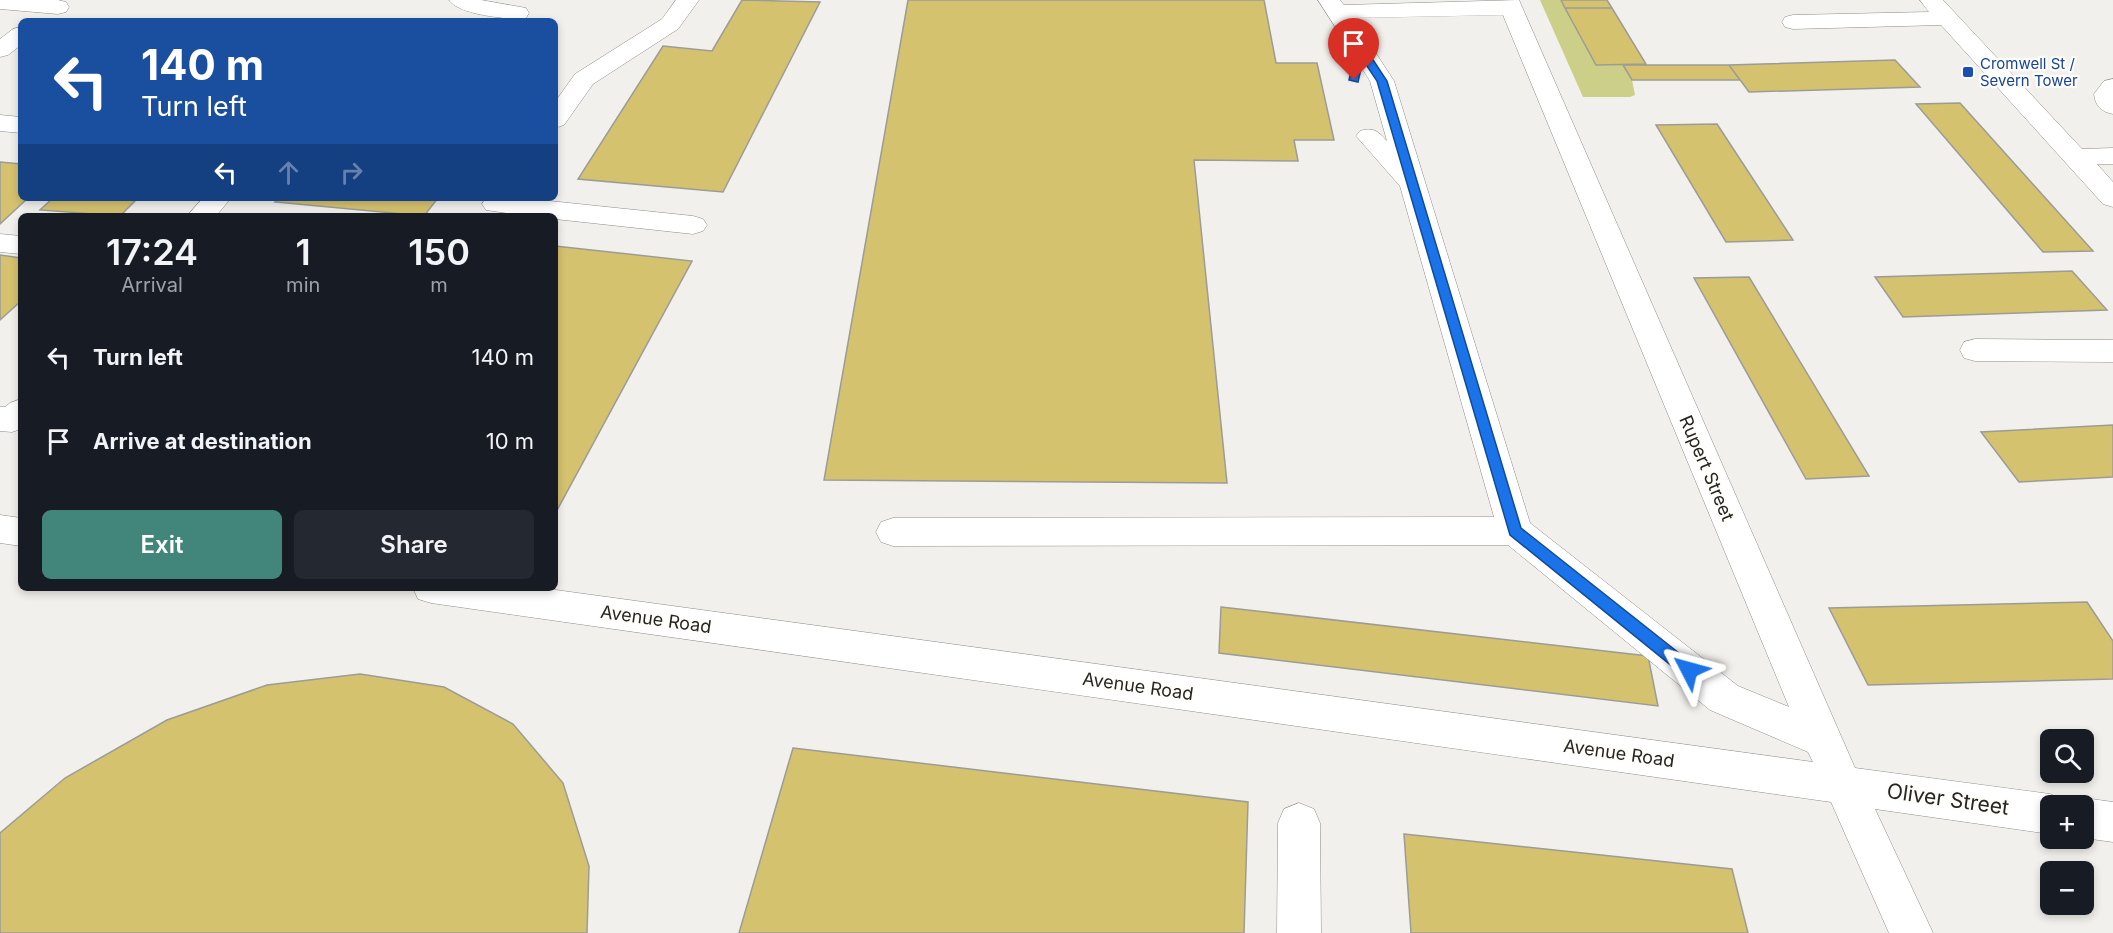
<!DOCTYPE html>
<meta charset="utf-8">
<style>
body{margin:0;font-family:Inter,sans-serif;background:#242831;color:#f1f3f6;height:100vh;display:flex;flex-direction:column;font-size:22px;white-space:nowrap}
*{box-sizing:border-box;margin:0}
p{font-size:20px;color:#9ea1a6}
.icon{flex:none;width:33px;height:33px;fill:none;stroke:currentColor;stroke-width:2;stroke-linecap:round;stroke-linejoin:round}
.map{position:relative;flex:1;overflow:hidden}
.side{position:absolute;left:18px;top:213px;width:540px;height:378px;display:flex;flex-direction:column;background:#171b24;border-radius:9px;box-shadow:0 3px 9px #0003}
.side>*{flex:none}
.hud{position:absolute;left:18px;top:18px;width:540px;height:183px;border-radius:9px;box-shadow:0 3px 9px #0003;background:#1a4fa0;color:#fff;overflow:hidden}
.buttons{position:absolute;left:2040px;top:729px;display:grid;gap:12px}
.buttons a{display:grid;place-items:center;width:54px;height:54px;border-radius:9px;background:#171b24;box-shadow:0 3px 9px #0003;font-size:30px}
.pin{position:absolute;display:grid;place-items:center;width:51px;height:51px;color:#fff;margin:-62px -26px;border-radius:50% 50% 50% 0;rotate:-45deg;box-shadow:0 0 6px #0007}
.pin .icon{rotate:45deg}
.me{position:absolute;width:66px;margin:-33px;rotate:309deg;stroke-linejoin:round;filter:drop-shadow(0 0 4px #0008)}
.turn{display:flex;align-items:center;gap:21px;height:126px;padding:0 24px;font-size:27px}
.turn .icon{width:78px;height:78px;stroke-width:2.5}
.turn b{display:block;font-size:42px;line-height:51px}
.lanes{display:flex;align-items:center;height:57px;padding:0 24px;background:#0003;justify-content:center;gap:30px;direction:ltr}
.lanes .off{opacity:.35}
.eta{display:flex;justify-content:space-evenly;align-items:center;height:102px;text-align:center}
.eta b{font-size:36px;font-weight:600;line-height:42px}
.primary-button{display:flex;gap:12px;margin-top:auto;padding:12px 24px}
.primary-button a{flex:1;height:69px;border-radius:9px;background:#41857b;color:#fff;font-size:24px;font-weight:600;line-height:69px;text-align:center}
.primary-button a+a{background:#242831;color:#f1f3f6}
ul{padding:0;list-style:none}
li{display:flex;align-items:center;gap:18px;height:84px;padding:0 24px}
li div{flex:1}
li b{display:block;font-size:22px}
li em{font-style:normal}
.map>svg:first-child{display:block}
</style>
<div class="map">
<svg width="2113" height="933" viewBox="0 0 2113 933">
<rect width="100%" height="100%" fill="#f1f0ec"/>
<path fill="#cbcf88" d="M1540,0H1561L1596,65H1623L1632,80L1635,95L1630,97H1583Z"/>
<path fill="#d5c26f" stroke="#9c9c97" stroke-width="1.5" d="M742,0L820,2L723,192L578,179L663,46L712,51Z
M908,0H1264L1276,63H1317L1334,140H1294L1298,161L1194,160L1227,483L824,480Z
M1561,0H1607L1612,8H1565Z
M1565,8H1612L1646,64L1596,65Z
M1895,60L1920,87L1749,92L1729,65Z
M1623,65H1729L1740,80H1632Z
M1960,103L2093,251L2043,252L1916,104Z
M1717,124L1793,240L1726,242L1656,125Z
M0,162L21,164V198H28L0,224Z
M53,198H138L120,216L40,210Z
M279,198H438L424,216L275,202Z
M555,246L692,261L555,514Z
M0,255L21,258V301L0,320Z
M2072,271L2107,310L1903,317L1875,277Z
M1749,277L1869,476L1806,479L1694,278Z
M2113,425V477L2019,482L1981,432Z
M2087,602L2113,641V679L1868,685L1829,608Z
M1221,607L1648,656L1658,706L1219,653Z
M360,674L444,687L513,724L563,783L589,866L587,933H0V833L65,778L167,720L267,685Z
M793,748L1248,802L1244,933H739Z
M1404,834L1732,869L1748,933H1411Z"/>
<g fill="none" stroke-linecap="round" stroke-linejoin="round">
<g stroke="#8d8c88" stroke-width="1">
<path id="minor" d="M0,0H58L66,2L69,7L66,12L58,14L0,9Z
M449,0H481L526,8L529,13L526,18L518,20C500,17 459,15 449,0Z
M676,0H699L678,29L593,84L564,125L555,128V102L575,74L662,19Z
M1318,0H1340L1344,5L1519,0L1855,768L2050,794L2064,800L2067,806H2050V834L1875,809L1933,933H1889L1831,802L431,603L418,599L413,588H541L1813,762L1808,752L1710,710L1508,545L893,546L881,542L876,532L881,522L893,518L1494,517L1400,186L1356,136L1360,131C1373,127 1378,131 1387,141L1370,81ZM1503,15L1789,707L1738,686L1530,523L1394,81L1353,18Z
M1920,0H1943L2082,149L2113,148V164H2097L2113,182V207L2103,204L1941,25L1793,29L1785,27L1782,22L1785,17L1793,15L1929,12Z
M21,27V45L8,55L0,57V39L13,29Z
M2113,79V114C2102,112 2095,106 2094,94L2104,81Z
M0,115L21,117V133L0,131Z
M203,198H231L216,216H187Z
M486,198H521L693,216L703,219L707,225L703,231L693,234L555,219V216H527L486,210L482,204Z
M0,234L21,236V254L0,252Z
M1975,339L2113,340V362L1975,361L1964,358L1960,350L1964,342Z
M21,399V429L12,432L0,431V407H5L10,403Z
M0,515L21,518V546L0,543Z
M2084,798L2113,802V842L2084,838V806H2069Z
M1299,803L1314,809L1320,823L1321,933H1277L1278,823L1284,809Z"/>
</g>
<use href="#minor" fill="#fff" fill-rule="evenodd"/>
</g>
<path fill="#1a73e8" stroke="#114b97" stroke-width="1.5" d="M1357,46H1364L1387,81L1521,528L1694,665L1697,670L1694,675L1689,677L1683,675L1510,535L1377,81L1363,60L1358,82L1349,80Z"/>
<rect fill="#1a4fb4" stroke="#fefdf9" stroke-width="2" x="1962" y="66" width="12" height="12" rx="3"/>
<g text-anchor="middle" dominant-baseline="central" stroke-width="4.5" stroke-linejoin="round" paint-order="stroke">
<g font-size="15" fill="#164399" stroke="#fefdf9" text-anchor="start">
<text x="1980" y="63">Cromwell St /<tspan x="1980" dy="17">Severn Tower</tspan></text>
</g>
<g font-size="18" fill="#252523" stroke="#fefdf9">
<text transform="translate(1707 468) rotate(67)">Rupert Street</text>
<text transform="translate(656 619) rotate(8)">Avenue Road</text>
<text transform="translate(1138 686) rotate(8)">Avenue Road</text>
<text transform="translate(1619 753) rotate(8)">Avenue Road</text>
</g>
<g font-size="21" fill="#252523" stroke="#fefdf9">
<text transform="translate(1948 799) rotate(8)">Oliver Street</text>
</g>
</g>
</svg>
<div class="buttons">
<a><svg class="icon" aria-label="search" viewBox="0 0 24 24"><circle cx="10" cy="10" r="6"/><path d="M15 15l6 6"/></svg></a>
<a>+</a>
<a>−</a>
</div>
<div class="pin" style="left:1354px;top:80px;background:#d93025"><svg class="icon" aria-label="arrive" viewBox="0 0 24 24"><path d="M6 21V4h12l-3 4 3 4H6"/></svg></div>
<svg class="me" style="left:1689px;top:670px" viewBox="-20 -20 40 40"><path d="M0-17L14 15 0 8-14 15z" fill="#1a73e8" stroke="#fff" stroke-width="4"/></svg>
<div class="hud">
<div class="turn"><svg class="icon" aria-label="left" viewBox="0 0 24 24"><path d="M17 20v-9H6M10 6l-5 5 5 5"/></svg><div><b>140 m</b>Turn left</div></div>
<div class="lanes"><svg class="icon" aria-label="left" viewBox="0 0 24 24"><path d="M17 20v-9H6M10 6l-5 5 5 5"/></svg><svg class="icon off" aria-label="ahead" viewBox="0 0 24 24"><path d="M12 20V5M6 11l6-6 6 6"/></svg><svg class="icon off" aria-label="right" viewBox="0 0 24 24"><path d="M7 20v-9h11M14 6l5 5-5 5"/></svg></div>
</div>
<section class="side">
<div class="eta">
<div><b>17:24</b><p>Arrival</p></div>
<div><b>1</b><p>min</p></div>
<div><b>150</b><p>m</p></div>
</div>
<ul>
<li><svg class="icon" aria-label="left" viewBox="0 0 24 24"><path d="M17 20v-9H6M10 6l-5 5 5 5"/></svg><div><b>Turn left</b></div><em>140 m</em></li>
<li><svg class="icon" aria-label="arrive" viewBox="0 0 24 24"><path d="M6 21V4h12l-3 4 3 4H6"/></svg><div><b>Arrive at destination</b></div><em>10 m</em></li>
</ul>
<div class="primary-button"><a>Exit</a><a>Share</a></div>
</section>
</div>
